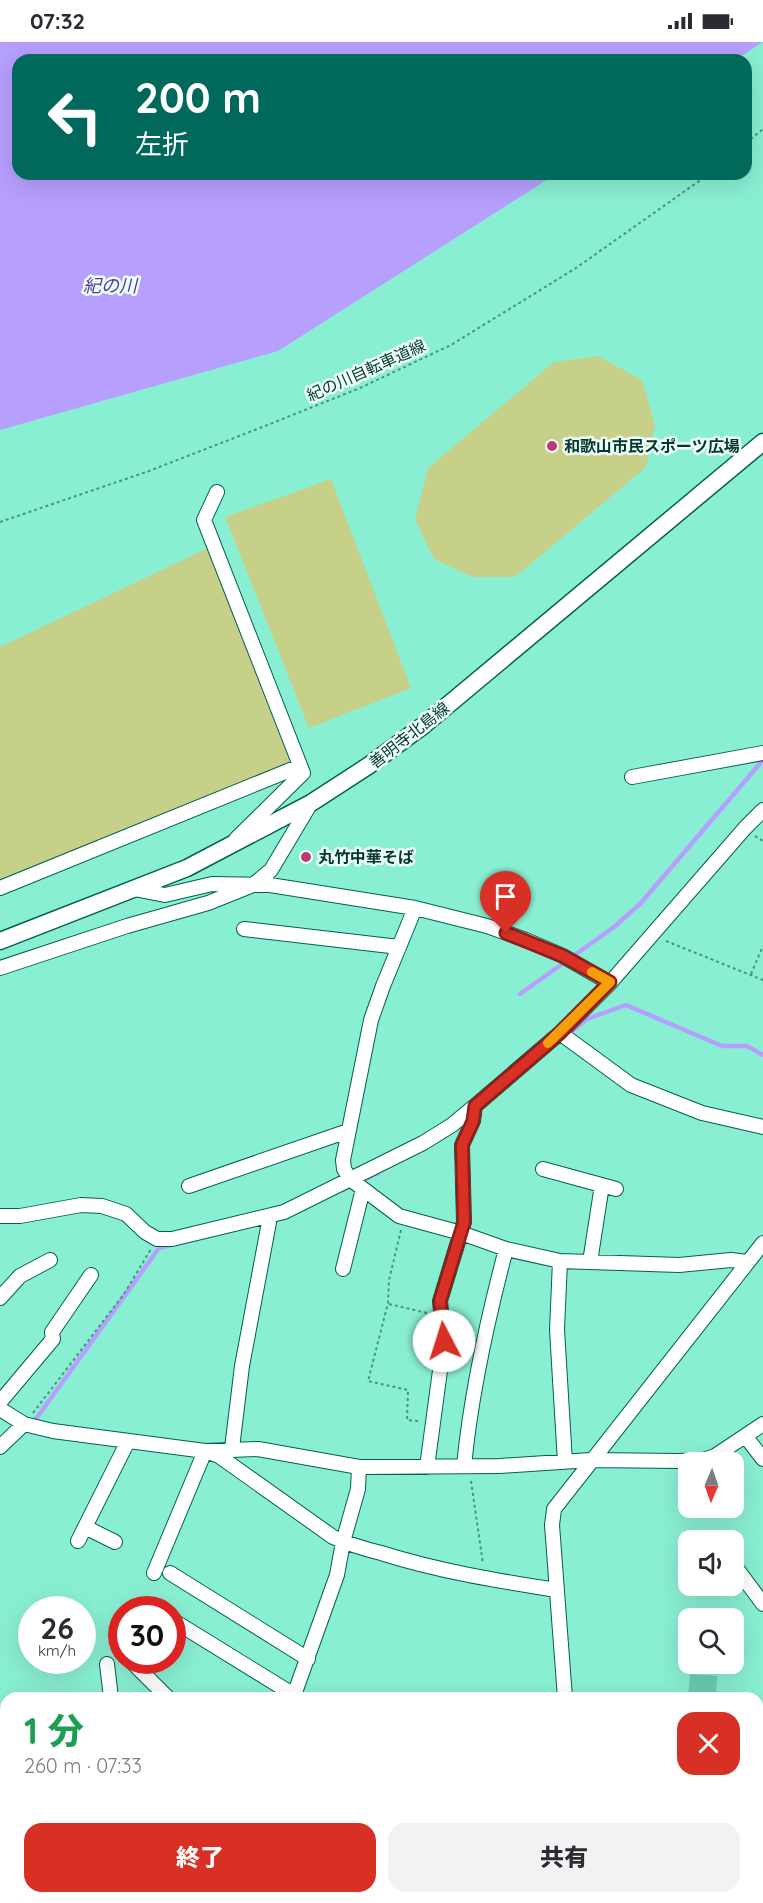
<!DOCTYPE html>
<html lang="ja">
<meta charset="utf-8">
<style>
body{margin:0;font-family:Quicksand,"Noto Sans JP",sans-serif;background:#f2f2f3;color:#2b2b33;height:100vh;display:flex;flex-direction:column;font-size:22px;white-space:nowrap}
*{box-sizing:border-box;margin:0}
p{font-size:20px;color:#7c7c81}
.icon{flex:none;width:33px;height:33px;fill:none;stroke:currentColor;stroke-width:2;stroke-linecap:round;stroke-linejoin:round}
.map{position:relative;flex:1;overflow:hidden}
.sheet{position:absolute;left:0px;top:1650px;width:764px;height:212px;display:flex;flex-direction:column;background:#fff;border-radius:18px 18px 0 0;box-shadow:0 6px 24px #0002}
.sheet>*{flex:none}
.banner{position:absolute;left:12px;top:12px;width:740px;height:126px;border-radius:18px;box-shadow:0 6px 24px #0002;background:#00695c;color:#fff;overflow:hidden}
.needle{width:39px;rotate:182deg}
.controls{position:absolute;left:678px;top:1410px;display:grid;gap:12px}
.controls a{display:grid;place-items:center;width:66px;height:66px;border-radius:12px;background:#fff;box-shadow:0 6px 24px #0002;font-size:30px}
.speed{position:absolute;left:18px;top:1554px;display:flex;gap:12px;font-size:30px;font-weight:700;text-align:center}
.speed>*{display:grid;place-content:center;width:78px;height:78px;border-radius:50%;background:#fff;box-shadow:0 6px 24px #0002;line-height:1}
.speed small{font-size:15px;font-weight:400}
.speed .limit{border:9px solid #d22;background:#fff;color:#111}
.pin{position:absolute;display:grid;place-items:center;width:51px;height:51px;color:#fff;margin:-62px -26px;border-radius:50% 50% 50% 0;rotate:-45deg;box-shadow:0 0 6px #0007}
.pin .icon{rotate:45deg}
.me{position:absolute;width:66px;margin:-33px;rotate:355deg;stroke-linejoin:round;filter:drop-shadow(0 0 4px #0008)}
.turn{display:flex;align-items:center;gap:21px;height:126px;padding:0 24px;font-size:27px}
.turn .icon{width:78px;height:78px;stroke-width:2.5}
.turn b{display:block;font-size:42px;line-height:51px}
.round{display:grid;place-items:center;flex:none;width:63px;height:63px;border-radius:18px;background:#f2f2f3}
.summary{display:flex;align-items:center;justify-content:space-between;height:102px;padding:0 24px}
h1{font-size:36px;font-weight:800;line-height:45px;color:#1e9e55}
.cta{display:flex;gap:12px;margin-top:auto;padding:12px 24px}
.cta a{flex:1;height:69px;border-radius:18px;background:#d93025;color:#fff;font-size:24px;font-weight:800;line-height:69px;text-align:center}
.cta a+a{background:#f2f2f3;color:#2b2b33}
.status{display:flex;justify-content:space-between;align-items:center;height:42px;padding:0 30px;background:#fff;direction:ltr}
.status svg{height:16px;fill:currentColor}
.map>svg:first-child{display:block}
</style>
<div class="status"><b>07:32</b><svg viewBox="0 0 49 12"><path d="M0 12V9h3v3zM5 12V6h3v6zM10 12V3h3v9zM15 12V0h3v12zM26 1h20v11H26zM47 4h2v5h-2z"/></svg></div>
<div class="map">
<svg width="763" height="1861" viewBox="0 0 763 1861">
<rect width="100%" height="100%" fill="#89efd3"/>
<path fill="#c7d089" d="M598,314L642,338L655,383L646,425L515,535H473L434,517L415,477L428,426L554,320Z
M331,437L411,646L309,686L225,475Z
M208,506L294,722L0,837V605Z"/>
<path fill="#b69ffd" d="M0,0H763L735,18H18V132H556L278,309L0,388Z"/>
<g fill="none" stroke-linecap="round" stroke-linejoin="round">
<path stroke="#b69ffd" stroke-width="4.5" d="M520,952L614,885L640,862L763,718
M566,994L587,977L626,963L722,1004H747L763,1013
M343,1148L378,1131
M33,1381L159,1206L171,1203"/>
</g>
<path fill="#6ad0b5" d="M690,1632L717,1634L716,1656H688Z"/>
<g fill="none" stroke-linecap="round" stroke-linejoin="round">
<g stroke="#00614f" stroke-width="16">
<path id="minor" d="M217,450L204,478L303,731L236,797
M632,735L763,711
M0,846L300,724
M134,847L165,853L212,842L270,843L415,866L487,884L526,898L563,914L610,941L745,786L763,768
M415,866L383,944L371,978L343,1118L344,1127L350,1137L399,1174L461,1191L506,1207L560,1219L679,1223L731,1218L747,1220
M244,887L399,905
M0,926L127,884L208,861L253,843L271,828L311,761
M560,991L631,1043L702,1071L763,1085
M543,1127L616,1147
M189,1144L348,1089
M0,1174H20L81,1163L102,1164L126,1172L145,1190L157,1197H172L284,1170L423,1101L452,1083L475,1064L560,991L610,941
M560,1219L557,1288L565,1420
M590,1220L602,1143
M343,1227L363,1147
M0,1256L20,1234L50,1218
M0,1360L53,1297L52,1290L91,1233
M0,1367L24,1382L53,1389L205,1409L219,1414L333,1495C348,1502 365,1507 381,1511C438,1529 498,1539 557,1548
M746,1395L763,1417
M0,1405L24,1382
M232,1406L242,1324L270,1175
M464,1424C471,1351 487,1279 506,1207
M427,1425L444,1299L440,1259L464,1180L462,1103L473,1079L475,1064
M85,1485L115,1500
M78,1499L128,1399
M734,1523L763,1562
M154,1531L205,1409L258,1407L359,1425L500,1424L591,1418L679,1419L703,1418L715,1414L763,1382
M170,1531L308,1617
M174,1579L294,1653
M130,1618L168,1656
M107,1622L111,1656
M293,1656L337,1533L343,1500L358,1447L359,1425
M565,1656L552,1483L554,1467L763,1201
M758,1723L763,1722
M0,1733H6
M0,1757L6,1764
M758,1800L763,1795
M171,1856L172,1861
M472,1856L475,1861
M581,1856V1861
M211,1861L212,1856
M692,1861L698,1856"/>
</g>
<g stroke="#00614f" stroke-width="19">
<path id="major" d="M0,899L187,826L311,761L368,724L424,683L763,400"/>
</g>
<path stroke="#499481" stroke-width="2" stroke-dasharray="3 3" stroke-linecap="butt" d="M746,101L763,87
M0,480L149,429L265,384L360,346L451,303L576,226L709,132
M755,794L763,799
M666,899L763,938
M751,932L763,904
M401,1188L389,1238L388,1261L368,1339L408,1348L407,1378L418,1379
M389,1262L427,1271
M33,1371L124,1252L151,1207
M471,1439L483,1522"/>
<use href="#minor" stroke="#fff" stroke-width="14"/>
<use href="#major" stroke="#fff" stroke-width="16"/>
</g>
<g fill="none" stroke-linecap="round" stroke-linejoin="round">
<g stroke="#8d1f18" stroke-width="15">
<path id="route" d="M444,1299L440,1259L464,1180L462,1103L473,1079L475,1064L560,991L610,940L563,914L506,891"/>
</g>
<use href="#route" stroke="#d93025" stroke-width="10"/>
<path stroke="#f59e0b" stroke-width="10" d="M548,1001L610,940L592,930"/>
</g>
<g fill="#bd387b" stroke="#ecfef8" stroke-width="2">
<circle cx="552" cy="404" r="6"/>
<circle cx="306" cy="815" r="6"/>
</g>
<g text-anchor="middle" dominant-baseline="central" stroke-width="5" stroke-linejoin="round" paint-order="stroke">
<g font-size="16" fill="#07362c" stroke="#ecfef8">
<text transform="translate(366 328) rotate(-24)">紀の川自転車道線</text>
<text transform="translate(409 693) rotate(-38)">善明寺北島線</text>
</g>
<g font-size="16" font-weight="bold" fill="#07362c" stroke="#ecfef8" text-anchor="start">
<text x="564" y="404">和歌山市民スポーツ広場</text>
<text x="318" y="815">丸竹中華そば</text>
</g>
<g font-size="18" font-style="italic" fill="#5935a0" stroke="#ecfef8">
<text x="110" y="243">紀の川</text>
</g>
</g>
</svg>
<div class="controls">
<a><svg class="needle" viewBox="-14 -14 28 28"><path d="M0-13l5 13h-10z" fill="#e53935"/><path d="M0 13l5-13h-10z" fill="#7c7c81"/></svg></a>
<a><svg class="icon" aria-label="sound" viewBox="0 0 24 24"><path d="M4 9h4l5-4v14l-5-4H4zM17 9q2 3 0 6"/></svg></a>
<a><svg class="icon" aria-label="search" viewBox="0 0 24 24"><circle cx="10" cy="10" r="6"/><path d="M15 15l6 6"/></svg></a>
</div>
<div class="speed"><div>26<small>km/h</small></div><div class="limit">30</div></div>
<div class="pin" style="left:506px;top:891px;background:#d93025"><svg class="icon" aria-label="arrive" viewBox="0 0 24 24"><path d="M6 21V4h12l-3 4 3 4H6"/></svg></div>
<svg class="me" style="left:444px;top:1299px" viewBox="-20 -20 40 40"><circle r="19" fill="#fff"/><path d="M0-13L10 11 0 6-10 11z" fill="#d93025"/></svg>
<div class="banner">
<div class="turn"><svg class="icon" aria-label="left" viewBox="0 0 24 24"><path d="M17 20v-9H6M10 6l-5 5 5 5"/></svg><div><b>200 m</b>左折</div></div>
</div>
<section class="sheet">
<div class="summary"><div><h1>1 分</h1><p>260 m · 07:33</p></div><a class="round" style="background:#d93025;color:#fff"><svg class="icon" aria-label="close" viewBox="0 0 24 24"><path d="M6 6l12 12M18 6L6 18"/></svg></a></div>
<div class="cta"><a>終了</a><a>共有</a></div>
</section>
</div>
